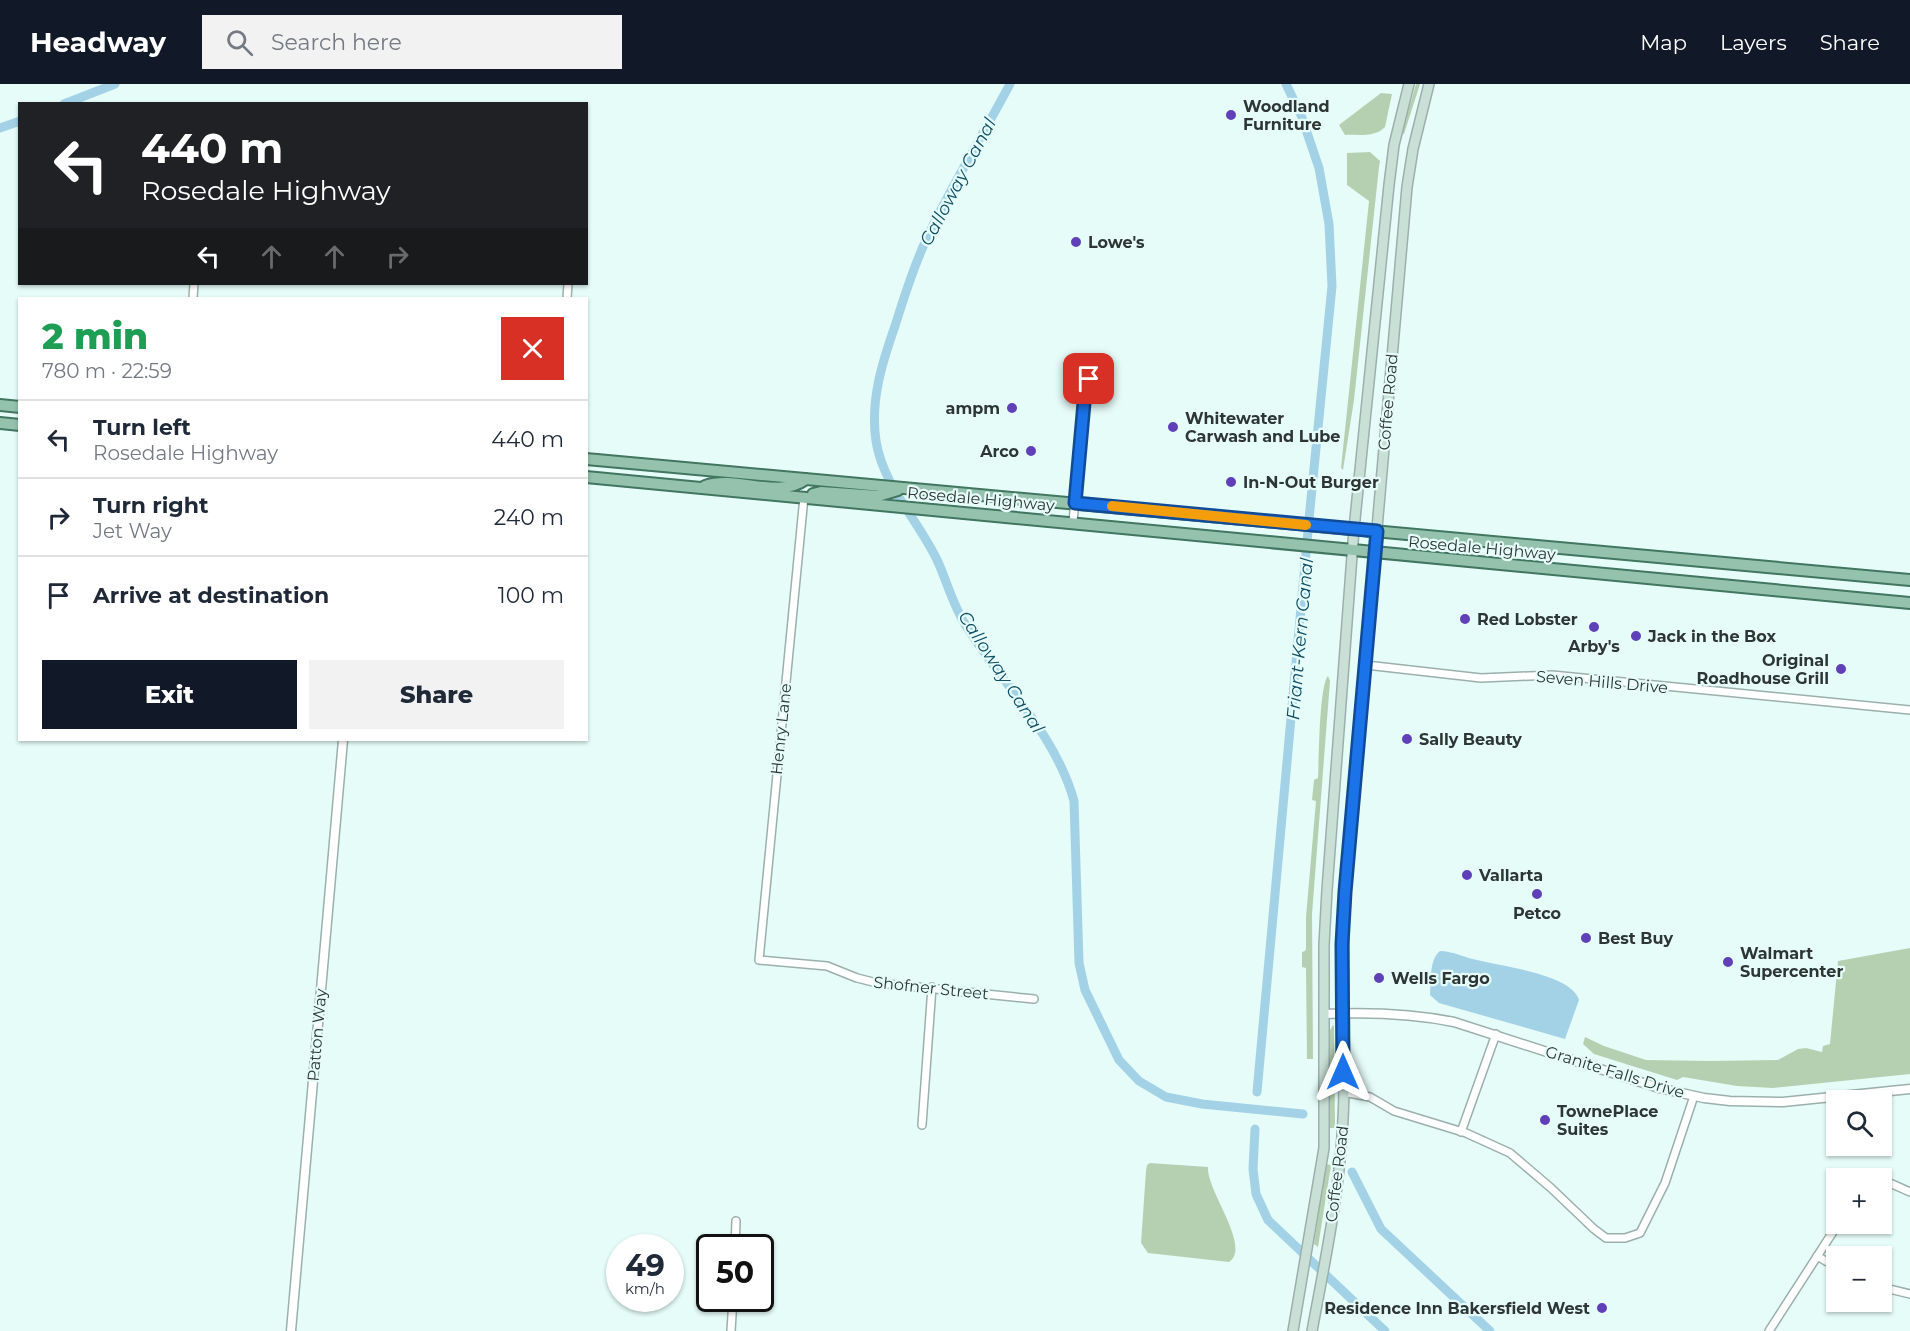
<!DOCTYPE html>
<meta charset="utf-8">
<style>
body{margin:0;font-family:Montserrat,sans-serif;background:#f2f2f3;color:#1f2937;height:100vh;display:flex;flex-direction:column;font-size:22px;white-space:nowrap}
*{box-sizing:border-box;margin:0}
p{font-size:20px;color:#747a83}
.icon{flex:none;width:33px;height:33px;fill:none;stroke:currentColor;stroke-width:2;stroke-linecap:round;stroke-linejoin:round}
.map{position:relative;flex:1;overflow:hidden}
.details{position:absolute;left:18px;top:213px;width:570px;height:444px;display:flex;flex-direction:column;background:#fff;border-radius:0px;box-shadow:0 2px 4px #0004}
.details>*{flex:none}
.guide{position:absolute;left:18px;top:18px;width:570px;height:183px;border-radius:0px;box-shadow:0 2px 4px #0004;background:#202124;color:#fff;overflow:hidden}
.controls{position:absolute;left:1826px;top:1006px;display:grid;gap:12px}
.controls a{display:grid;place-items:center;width:66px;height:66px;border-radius:0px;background:#fff;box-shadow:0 2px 4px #0004;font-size:30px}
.speed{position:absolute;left:606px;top:1150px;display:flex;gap:12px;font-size:30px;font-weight:700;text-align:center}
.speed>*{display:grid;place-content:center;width:78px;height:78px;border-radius:50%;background:#fff;box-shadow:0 2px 4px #0004;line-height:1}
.speed small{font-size:15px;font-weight:400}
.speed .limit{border:3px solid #111;border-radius:9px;background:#fff;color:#111}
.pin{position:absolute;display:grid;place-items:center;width:51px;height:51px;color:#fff;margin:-26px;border-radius:12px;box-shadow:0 3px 9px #0006}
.me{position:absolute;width:66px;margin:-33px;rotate:0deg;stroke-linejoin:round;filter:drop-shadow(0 0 4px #0008)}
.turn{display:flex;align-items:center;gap:21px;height:126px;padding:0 24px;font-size:27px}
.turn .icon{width:78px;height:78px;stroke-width:2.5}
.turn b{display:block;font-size:42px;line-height:51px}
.lanes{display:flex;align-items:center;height:57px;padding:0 24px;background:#0003;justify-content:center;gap:30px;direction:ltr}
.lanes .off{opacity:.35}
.round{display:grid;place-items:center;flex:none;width:63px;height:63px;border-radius:0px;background:#f2f2f3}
.summary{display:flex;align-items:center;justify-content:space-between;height:102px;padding:0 24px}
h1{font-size:36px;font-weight:800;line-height:45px;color:#1e9e55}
.primary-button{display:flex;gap:12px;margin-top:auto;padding:12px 24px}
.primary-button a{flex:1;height:69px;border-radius:0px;background:#111827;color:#fff;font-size:24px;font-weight:800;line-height:69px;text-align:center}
.primary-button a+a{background:#f2f2f3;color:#1f2937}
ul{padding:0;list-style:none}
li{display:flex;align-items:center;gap:18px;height:78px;padding:0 24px;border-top:2px solid #e0e1e3}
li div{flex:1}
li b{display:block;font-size:22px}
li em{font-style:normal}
header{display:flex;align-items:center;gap:36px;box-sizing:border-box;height:84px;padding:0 30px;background:#111827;color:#fff}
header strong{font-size:28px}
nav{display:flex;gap:33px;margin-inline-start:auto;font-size:21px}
.search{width:420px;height:54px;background:#f2f2f3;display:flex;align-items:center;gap:15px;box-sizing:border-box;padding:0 21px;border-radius:0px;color:#747a83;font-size:22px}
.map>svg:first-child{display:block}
</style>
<header>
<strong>Headway</strong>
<div class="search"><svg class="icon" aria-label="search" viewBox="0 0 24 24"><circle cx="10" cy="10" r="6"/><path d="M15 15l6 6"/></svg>Search here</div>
<nav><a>Map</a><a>Layers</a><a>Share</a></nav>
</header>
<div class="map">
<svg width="1910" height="1247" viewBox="0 0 1910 1247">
<rect width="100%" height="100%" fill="#e5fcf8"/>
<path fill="#b5d0b1" d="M1416,0H1420L1404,50L1402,49Z
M1381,9L1392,10L1385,43C1375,54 1358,50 1345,51L1339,41Z
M1370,68L1380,77L1379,83L1354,316L1343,386L1341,384L1369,117L1347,101V69Z
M1328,592L1330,597L1312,830L1313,975H1307L1306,884L1302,883V868L1305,867L1306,865V833L1316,717L1312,716L1314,696L1318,694C1319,677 1319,602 1328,592Z
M1910,864V990L1773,1004L1737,1002L1683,993L1677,996L1594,970L1583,960L1585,953L1604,962L1646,976L1709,977L1778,976L1798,965L1806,964L1822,968L1823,962L1830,960L1838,877Z
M1333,941L1334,942L1335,1044H1329V948Z
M1150,1079L1208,1083C1206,1106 1252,1163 1229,1178L1148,1169L1141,1159L1146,1087L1147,1081Z
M1326,1080L1331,1081L1318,1163L1314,1160Z"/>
<path fill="#a3d2e7" d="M1440,867C1453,867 1465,874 1477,876C1500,882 1572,890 1579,916L1565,955L1439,919L1430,911C1431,899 1429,875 1440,867Z"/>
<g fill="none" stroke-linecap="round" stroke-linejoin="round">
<path stroke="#a3d2e7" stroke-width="9" d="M1010,0C983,51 950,104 926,156C913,184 904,213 895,242C882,279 870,317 876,357C883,402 919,437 938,478C947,498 953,521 965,540C1001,598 1056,651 1074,717L1079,879L1085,906L1119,976L1139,997L1166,1013L1202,1020L1303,1030
M64,20L115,0
M0,44L20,37
M1257,1008L1310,425L1332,202L1329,140L1319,84L1301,31L1286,0
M1255,1045L1253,1085L1256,1110L1268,1136L1385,1247
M1352,1088L1381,1145L1490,1247"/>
<g stroke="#9bb0ac" stroke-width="10">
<path id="minor" d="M193,214L194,200
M567,214L568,200
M804,413L759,876L827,882L857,894L877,899L1034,915
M1073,438L1085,308L1089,295
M1366,581L1481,594L1552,591L1910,626
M1343,1008L1370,1013L1394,1027L1466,1049L1510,1069L1551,1104L1594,1145L1606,1154H1625L1640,1149L1665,1099L1694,1012
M922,1041L932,903
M1461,1048L1496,950
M1867,1095L1870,1090L1880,1095
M1881,1095L1910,1108
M735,1164L736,1137
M1817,1172L1836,1183
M1881,1203L1910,1210
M731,1247L733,1215
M1769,1247L1838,1140"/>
</g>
<g stroke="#9bb0ac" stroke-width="11">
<path id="tertiary" d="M1324,930C1368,928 1410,929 1454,938L1659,1004L1704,1014L1730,1017L1783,1018L1910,1005
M291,1247L343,656"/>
</g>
<g stroke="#9bb0ac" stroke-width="12">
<path id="secondary" d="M1293,1247L1324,1064V861L1327,806L1354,445L1389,101L1394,61L1409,0
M1312,1247C1325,1177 1340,1107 1343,1035C1347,959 1341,883 1345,808L1407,103L1413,65L1429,0"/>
</g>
<g stroke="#417660" stroke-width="14">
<path id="primary" d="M0,321L20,323
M0,339L20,341
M586,375L1910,496
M586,393L1910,519
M705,402C737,391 777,416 806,395
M813,410L821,408L878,412L898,406"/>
</g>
<use href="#minor" stroke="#fff" stroke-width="7"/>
<use href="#tertiary" stroke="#fff" stroke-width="8"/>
<use href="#secondary" stroke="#c9e0d6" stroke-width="9"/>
<use href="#primary" stroke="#94c2ad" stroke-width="10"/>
</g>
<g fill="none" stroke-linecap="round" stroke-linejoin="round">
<g stroke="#114b97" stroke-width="15">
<path id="route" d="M1089,295L1085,308L1075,419L1377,447L1345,808L1342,860L1343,988"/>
</g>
<use href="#route" stroke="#1a73e8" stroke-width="10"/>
<path stroke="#f59e0b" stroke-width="10" d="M1112,422L1306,441"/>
</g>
<g fill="#5f40b8" stroke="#e5fcf8" stroke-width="2">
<circle cx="1231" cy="31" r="6"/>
<circle cx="1076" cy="158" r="6"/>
<circle cx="1012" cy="324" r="6"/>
<circle cx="1173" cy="343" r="6"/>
<circle cx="1031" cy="367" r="6"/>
<circle cx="1231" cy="398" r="6"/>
<circle cx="1465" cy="535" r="6"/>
<circle cx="1594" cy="543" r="6"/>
<circle cx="1636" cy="552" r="6"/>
<circle cx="1841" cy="585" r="6"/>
<circle cx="1407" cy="655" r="6"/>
<circle cx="1467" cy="791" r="6"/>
<circle cx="1537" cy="810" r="6"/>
<circle cx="1586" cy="854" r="6"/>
<circle cx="1728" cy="878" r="6"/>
<circle cx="1379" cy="894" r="6"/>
<circle cx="1545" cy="1036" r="6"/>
<circle cx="1602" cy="1224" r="6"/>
</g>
<g text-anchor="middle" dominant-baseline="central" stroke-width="4.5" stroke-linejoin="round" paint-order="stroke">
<g font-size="16" font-weight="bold" fill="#2d3634" stroke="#e5fcf8" text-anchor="start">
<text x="1243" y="22">Woodland<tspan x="1243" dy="18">Furniture</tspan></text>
<text x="1088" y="158">Lowe's</text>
<text x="1000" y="324" text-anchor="end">ampm</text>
<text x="1185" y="334">Whitewater<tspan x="1185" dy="18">Carwash and Lube</tspan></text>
<text x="1019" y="367" text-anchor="end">Arco</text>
<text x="1243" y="398">In-N-Out Burger</text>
<text x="1477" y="535">Red Lobster</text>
<text x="1648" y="552">Jack in the Box</text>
<text x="1594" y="562" text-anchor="middle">Arby's</text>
<text x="1829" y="576" text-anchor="end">Original<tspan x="1829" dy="18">Roadhouse Grill</tspan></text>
<text x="1419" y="655">Sally Beauty</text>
<text x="1479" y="791">Vallarta</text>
<text x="1537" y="829" text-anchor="middle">Petco</text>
<text x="1598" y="854">Best Buy</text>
<text x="1740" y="869">Walmart<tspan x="1740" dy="18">Supercenter</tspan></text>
<text x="1391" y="894">Wells Fargo</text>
<text x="1557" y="1027">TownePlace<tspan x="1557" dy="18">Suites</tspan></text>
<text x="1590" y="1224" text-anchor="end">Residence Inn Bakersfield West</text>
</g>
<g font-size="16" fill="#2d3634" stroke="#e5fcf8">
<text transform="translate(1388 318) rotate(-85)">Coffee Road</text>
<text transform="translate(981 415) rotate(5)">Rosedale Highway</text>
<text transform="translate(1482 464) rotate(5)">Rosedale Highway</text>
<text transform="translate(1602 598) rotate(5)">Seven Hills Drive</text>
<text transform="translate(781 645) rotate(-84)">Henry Lane</text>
<text transform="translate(931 904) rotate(6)">Shofner Street</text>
<text transform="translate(317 951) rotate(-85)">Patton Way</text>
<text transform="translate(1615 988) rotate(17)">Granite Falls Drive</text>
<text transform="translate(1337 1090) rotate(-83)">Coffee Road</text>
</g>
<g font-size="18" font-style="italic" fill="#104f65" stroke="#e5fcf8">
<text transform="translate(958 98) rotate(-62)">Calloway Canal</text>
<text transform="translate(1300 555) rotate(-85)">Friant-Kern Canal</text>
<text transform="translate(1001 588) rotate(57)">Calloway Canal</text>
</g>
</g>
</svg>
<div class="controls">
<a><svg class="icon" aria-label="search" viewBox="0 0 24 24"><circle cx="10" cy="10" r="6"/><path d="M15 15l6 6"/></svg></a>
<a>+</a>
<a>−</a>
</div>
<div class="speed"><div>49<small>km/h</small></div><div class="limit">50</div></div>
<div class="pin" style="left:1089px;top:295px;background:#d93025"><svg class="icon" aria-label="arrive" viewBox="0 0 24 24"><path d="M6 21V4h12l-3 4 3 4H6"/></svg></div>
<svg class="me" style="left:1343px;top:988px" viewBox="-20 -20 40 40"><path d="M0-17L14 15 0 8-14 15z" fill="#1a73e8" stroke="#fff" stroke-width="4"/></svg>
<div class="guide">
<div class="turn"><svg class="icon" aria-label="left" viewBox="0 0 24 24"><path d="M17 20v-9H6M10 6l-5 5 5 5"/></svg><div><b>440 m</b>Rosedale Highway</div></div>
<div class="lanes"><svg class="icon" aria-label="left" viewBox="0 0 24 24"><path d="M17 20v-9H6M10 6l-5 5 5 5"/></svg><svg class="icon off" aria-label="ahead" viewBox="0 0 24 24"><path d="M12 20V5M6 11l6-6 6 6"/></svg><svg class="icon off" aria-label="ahead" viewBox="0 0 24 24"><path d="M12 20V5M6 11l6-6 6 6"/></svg><svg class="icon off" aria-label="right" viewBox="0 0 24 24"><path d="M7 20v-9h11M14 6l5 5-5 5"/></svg></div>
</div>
<section class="details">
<div class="summary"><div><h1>2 min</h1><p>780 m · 22:59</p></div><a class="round" style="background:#d93025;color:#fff"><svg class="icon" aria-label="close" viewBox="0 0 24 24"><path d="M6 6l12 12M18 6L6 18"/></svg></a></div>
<ul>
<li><svg class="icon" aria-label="left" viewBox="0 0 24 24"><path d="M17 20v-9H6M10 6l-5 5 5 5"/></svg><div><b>Turn left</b><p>Rosedale Highway</p></div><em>440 m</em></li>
<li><svg class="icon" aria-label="right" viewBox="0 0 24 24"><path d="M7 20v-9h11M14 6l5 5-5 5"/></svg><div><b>Turn right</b><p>Jet Way</p></div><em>240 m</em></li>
<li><svg class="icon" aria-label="arrive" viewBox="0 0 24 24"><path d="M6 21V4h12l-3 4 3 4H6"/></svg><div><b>Arrive at destination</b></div><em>100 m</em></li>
</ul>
<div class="primary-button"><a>Exit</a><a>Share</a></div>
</section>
</div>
